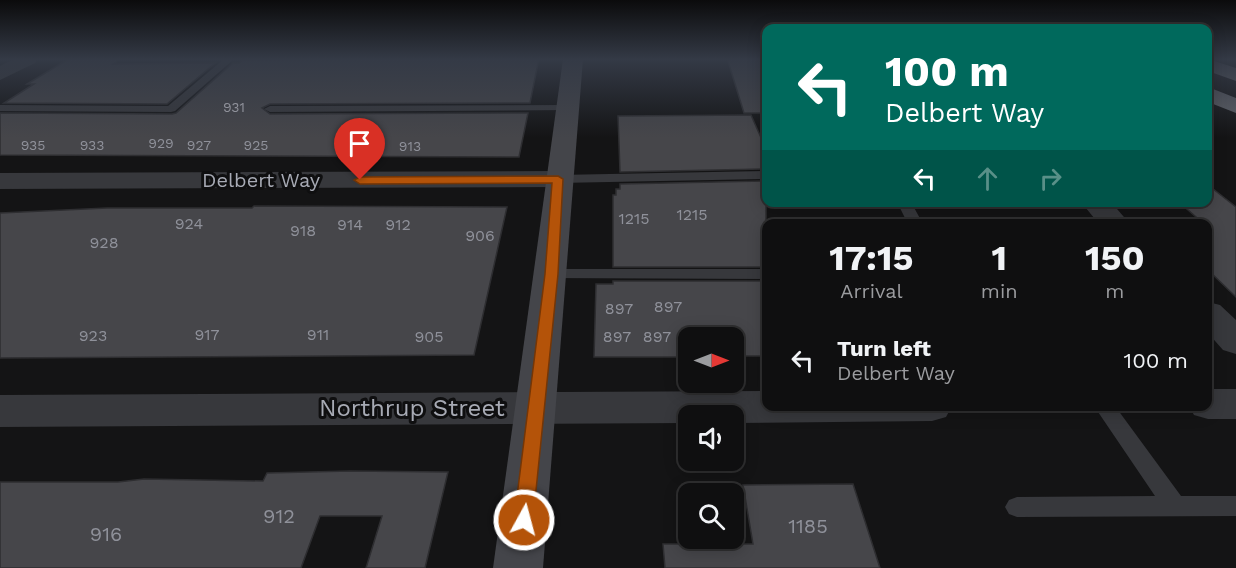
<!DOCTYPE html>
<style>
body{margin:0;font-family:"Work Sans",sans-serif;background:#181819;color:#f1f3f6;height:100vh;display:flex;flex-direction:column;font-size:22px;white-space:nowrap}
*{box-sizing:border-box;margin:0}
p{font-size:20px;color:#9b9c9f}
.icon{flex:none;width:33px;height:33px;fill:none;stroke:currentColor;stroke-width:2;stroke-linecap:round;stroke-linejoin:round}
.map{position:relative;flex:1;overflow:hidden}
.sheet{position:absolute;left:762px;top:219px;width:450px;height:192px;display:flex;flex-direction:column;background:#0f0f10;border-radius:12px;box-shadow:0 3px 15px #0003,0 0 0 2px #2f2f30}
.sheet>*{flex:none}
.guide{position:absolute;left:762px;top:24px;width:450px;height:183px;border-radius:12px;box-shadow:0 3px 15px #0003,0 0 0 2px #2f2f30;background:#00695c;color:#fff;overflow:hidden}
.needle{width:39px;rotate:90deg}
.fabs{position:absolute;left:678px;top:327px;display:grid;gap:12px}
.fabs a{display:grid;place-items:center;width:66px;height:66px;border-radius:12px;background:#0f0f10;box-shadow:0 3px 15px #0003,0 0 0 2px #2f2f30;font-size:30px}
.pin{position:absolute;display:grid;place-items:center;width:51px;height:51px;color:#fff;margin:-62px -26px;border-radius:50% 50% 50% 0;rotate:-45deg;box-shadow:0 0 6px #0007}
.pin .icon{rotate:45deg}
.me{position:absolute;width:66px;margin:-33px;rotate:7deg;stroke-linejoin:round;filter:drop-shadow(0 0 4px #0008)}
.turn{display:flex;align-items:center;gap:21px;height:126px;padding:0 24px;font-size:27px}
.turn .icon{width:78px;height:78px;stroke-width:2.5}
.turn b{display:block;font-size:42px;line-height:51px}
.lanes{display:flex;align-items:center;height:57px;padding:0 24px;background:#0003;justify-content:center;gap:30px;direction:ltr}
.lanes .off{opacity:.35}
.eta{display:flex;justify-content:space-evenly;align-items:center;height:102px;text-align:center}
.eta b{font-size:36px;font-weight:700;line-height:42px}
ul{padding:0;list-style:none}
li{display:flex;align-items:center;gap:18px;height:78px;padding:0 24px}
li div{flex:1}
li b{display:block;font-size:22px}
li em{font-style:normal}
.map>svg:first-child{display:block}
</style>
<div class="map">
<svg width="1236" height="568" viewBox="0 0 1236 568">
<rect width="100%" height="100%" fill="#141415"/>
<path fill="#46464a" stroke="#2e2e31" stroke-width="1.5" d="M70,58H122L113,64L215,63L167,104L4,103L34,84H27Z
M539,58L530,103L270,104L262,108L270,114L528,113L519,157L0,155V113L172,114L176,113L233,63H239L243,60Z
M727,58H766V113H744Z
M751,115L766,149V169L620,172L618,116Z
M766,181V267H613V195H616V189H620V184Z
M1208,185L1236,207V297L1208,270V224H1204L1179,202H1208Z
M254,206L507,207L474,355L0,358V213L107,208H252Z
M613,281H766V356H734V338H688V357H594L596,284H613Z
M350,471L448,472L425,568H366L382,516H320L301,568H0V482H118L144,479L263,481L267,473Z
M853,484L880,568H665L663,544H753L743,485Z"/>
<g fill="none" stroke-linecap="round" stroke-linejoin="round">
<path fill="#37383c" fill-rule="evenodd" d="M224,59H234L175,111L171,112L0,111V105L168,106Z
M567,105L571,106V110L270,112L264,109L270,106Z
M766,171V179L558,183L551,179L558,175Z
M897,202H911L923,224H908Z
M551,269H766V279L545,278L543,274Z
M1094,406H1115L1181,496H1236V516L1017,517L1009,514L1005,507L1009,500L1017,497L1155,496Z"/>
<path fill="#37383c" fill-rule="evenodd" d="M14,59H38L35,63L0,80V66Z
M558,171L567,173L571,179L567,185L558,187L0,189V173Z
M1081,202H1111L1130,224H1099Z
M1208,302L1220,305L1236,320V354L1223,350L1208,333Z
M1208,389H1236V419H1208L1194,415L1189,406H1208Z
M766,391V406H952L946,417L932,421L734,423V416H688V423L0,427V395Z"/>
<path fill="#44454a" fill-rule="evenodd" d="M563,59H583L543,568H493Z"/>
<path fill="#62646a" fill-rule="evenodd" d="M1208,59L1236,68V81L1208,71Z
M1208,87L1236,98V113L1208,102Z"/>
</g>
<linearGradient id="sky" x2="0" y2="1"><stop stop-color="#0b0b0c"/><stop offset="0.43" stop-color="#343a46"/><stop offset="1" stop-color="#343a46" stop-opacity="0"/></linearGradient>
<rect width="1236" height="138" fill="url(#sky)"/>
<path fill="#b45309" stroke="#753606" stroke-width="1.5" d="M558,176L563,179L558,274L533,520L531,527L524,529L517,527L514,520L545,274L552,183L360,184L354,180L360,177Z"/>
<g text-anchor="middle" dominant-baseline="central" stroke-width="6" stroke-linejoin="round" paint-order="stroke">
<g font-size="14" fill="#8f919a">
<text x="234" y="107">931</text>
<text x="161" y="143">929</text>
<text x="33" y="145">935</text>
<text x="92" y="145">933</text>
<text x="199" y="145">927</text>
<text x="256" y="145">925</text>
<text x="410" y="146">913</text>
</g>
<g font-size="16" fill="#8f919a">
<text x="692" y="214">1215</text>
<text x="634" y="218">1215</text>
<text x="189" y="223">924</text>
<text x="350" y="224">914</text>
<text x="398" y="224">912</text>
<text x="303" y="230">918</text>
<text x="480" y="235">906</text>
<text x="104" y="242">928</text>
<text x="668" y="306">897</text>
<text x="619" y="308">897</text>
<text x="207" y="334">917</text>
<text x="318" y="334">911</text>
<text x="93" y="335">923</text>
<text x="429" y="336">905</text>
<text x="617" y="336">897</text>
<text x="657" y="336">897</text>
</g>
<g font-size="20" fill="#a7aab4" stroke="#0f0f10">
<text x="261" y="180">Delbert Way</text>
</g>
<g font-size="20" fill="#8f919a">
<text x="279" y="516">912</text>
<text x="808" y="526">1185</text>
<text x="106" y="534">916</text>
</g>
<g font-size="24" fill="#a7aab4" stroke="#0f0f10">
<text x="412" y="408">Northrup Street</text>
</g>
</g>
</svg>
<div class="fabs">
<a><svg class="needle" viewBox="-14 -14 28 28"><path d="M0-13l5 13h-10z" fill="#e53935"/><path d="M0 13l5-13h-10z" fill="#9b9c9f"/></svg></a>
<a><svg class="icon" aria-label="sound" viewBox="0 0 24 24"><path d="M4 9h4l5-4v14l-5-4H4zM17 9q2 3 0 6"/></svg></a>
<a><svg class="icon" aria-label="search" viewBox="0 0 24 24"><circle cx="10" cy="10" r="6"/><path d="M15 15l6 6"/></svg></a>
</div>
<div class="pin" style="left:360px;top:180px;background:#d93025"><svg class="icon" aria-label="arrive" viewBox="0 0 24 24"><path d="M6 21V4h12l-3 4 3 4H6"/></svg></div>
<svg class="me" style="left:524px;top:520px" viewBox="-20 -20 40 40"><circle r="17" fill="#b45309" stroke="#fff" stroke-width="3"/><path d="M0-11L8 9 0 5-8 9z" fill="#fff"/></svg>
<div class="guide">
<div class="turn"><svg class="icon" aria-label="left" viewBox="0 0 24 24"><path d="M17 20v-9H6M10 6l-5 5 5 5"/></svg><div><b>100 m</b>Delbert Way</div></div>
<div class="lanes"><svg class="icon" aria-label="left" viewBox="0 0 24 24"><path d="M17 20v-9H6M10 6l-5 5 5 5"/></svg><svg class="icon off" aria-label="ahead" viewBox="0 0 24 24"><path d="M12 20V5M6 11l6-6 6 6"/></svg><svg class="icon off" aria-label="right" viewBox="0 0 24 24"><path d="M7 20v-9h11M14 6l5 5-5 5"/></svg></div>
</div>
<section class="sheet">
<div class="eta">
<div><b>17:15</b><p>Arrival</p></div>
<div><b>1</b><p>min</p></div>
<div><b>150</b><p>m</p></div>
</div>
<ul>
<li><svg class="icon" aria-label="left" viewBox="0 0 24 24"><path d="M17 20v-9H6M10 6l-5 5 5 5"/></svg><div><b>Turn left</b><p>Delbert Way</p></div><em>100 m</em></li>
</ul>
</section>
</div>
